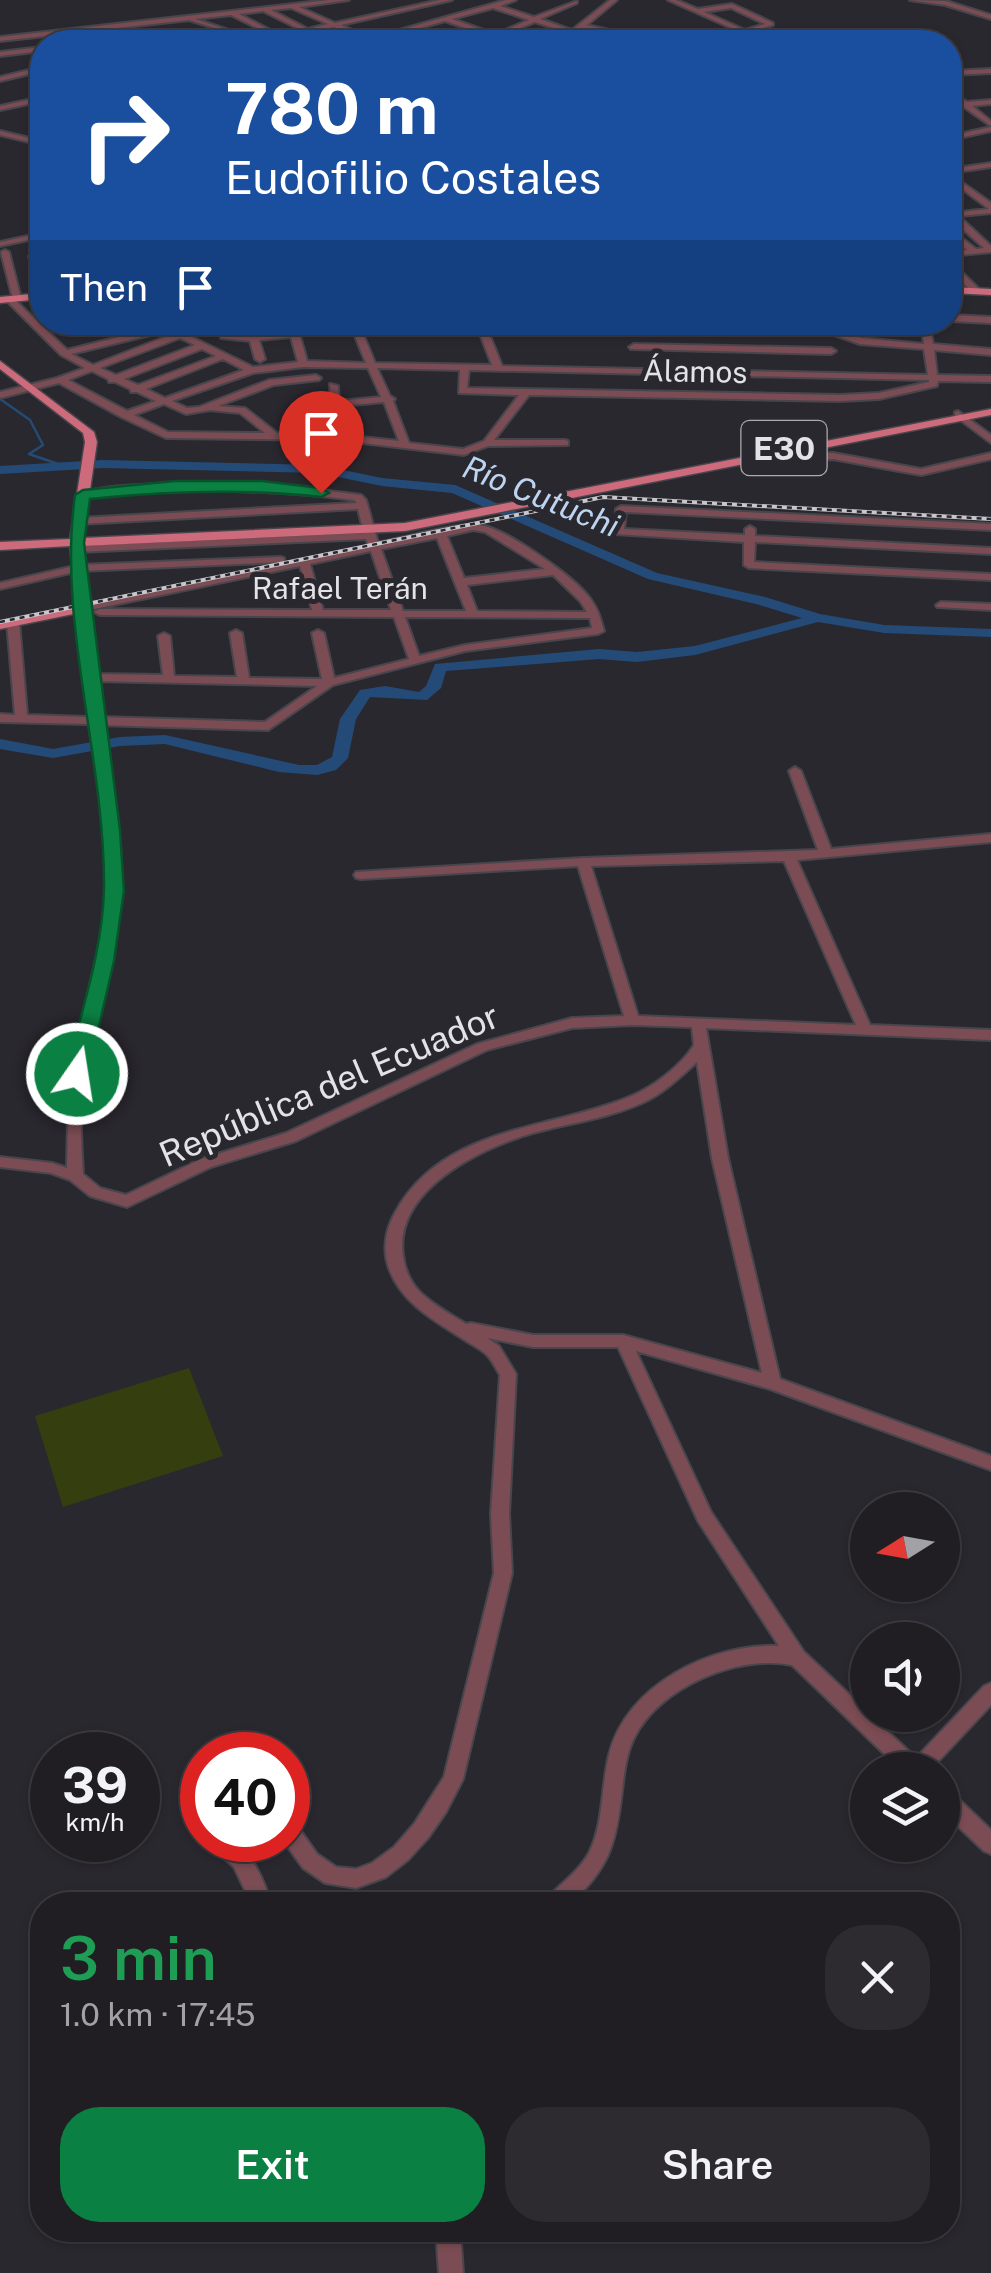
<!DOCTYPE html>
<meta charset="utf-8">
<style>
body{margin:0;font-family:"Public Sans",sans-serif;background:#2d2b30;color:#f1f3f6;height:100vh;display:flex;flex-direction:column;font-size:38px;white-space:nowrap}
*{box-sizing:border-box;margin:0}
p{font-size:32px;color:#a2a2a6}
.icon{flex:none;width:55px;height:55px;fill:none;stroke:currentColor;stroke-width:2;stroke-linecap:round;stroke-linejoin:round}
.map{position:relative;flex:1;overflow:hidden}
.drawer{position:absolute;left:30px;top:1892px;width:930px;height:350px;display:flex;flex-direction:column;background:#201e23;border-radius:40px;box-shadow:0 2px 8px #0004,0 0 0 2px #3d3c41}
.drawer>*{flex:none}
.guide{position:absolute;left:30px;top:30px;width:932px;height:305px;border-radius:40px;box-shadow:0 2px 8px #0004,0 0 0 2px #3d3c41;background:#1a4fa0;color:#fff;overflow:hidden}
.needle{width:65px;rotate:259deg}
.controls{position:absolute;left:850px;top:1492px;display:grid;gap:20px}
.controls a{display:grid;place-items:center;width:110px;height:110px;border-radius:50%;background:#201e23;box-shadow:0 2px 8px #0004,0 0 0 2px #3d3c41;font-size:50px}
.speed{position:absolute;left:30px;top:1732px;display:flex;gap:20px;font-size:50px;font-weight:700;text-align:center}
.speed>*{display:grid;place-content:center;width:130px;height:130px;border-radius:50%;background:#201e23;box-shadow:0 2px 8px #0004,0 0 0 2px #3d3c41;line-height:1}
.speed small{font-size:25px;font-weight:400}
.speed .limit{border:15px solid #d22;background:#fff;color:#111}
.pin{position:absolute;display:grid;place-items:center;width:85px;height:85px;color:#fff;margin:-102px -42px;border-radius:50% 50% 50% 0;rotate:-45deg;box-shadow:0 0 10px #0007}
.pin .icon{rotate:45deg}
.me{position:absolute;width:110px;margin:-55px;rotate:13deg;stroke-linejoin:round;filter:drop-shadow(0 0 8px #0008)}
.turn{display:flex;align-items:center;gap:35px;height:210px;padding:0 30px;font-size:45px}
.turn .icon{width:130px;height:130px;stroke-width:2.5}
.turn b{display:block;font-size:70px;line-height:85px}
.then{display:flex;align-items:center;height:95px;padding:0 30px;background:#0003;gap:20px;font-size:38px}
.round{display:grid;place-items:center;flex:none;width:105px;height:105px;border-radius:40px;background:#2d2b30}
.summary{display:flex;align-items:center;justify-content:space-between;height:170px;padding:0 30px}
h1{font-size:60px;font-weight:600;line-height:75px;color:#1e9e55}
.cta{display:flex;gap:20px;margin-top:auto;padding:20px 30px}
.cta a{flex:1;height:115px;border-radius:40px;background:#0b8043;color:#fff;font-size:40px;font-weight:600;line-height:115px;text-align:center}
.cta a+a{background:#2d2b30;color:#f1f3f6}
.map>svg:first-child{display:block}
</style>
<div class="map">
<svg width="991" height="2273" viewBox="0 0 991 2273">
<rect width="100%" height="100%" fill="#2a282f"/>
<path fill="#353e0f" d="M189,1368L223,1456L63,1507L35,1416Z"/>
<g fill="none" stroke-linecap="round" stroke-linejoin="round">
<path stroke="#244b78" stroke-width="2.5" d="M0,399L30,420L43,445L29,454L64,466"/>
<path fill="#244b78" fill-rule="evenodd" d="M103,460L319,465L382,478L455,485L657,573L765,597L820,614L884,625L991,629V637L884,633L818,622L695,655L637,662L599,659L446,671L441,688L427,700L370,697L356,719L348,758L336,770L317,775L279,772L165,744L120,746L53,758L0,749V739L53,749L120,737L165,735L299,765H317L332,757L340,719L360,690L385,686L419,692L426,686L435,664L599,649L637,652L695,646L802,618L756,604L648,579L452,493L382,486L319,473L103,468L0,474V466Z"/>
<g stroke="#48464c" stroke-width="4">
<path id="minor" d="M329,0H349L299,7L335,23L440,0H452L341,25L371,38L506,0H516L500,6L534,17L577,1V3L540,19L572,30L610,0H617L587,25L662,42H652L583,29L565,42H559L569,33L535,22L501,36L514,42H506L445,21L413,30L442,42C429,42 414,32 402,33C388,35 376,42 362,42L364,40L334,27L314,31L333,42H326L307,33L285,38L290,41L285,42L231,15L195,19L247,36V38L189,20L0,41V37ZM291,8L328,24L308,29L271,10ZM493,8L529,20L495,34L452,19ZM264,11L265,12L301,30L280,35L239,14Z
M668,0H676L698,9L732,4L773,23V25L750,32L770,42H763ZM731,8L765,24L745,30L704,12Z
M910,0L946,1L991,15V19L945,5Z
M197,31L199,34L120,42H102Z
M42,47V51L0,56V52Z
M42,67V71L0,81V77Z
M991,69V73L950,75V71Z
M950,91L967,102L991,100V104L972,106L991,121V126L964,107H957L959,103L950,96Z
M42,97V101L0,110V106Z
M991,127V131L950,140V136Z
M0,131L42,141V145L0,135Z
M991,163V167L950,173V169Z
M950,174L991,203V213L950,217V213L989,209L950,180Z
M950,218L963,220L991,246V252L950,256V252L967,250L950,235V229L976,249L984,248L957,224L950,222Z
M42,233V237L0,246V242Z
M5,250L9,252L21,299L16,301L67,350L167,325L253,367L298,362L291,337L259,340L265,359L260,362L255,359L250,341L221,338L216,322H225L228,334L249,336L289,332L287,322H296L307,361L366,363L353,331L352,322H358L361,328L477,326L476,322H485L486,326L640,322L827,326L861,338L924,344L921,322H929L933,344L991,349V355L934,350L937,375L991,376V382L938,381L937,386L879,399L840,401L529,395L494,440H565L568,441V445L488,446L464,455L337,440L166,438L121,417L59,383L0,398V392L57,378L85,368L61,355L7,301L13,299L1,252ZM633,328L826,332L860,344L924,349L928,375L502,366L488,331ZM167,331L173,334L93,365L71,354ZM479,331L492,365L375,363L363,334ZM180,338L195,345L116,375L100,368ZM202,349L216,356L138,385L124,379ZM223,359L244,370L165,398L146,389ZM303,367L368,368L381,397L339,401L338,386L330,384L332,434L277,433L245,408L218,406L274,385L319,380L321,378L316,375L269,380L199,407L187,408L172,401L253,373ZM377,368L460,370L459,393L519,395L484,441L463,449L409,443L393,401L395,399L390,396ZM469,370L929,380V382L879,393L840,395L467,388ZM92,371L108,379L109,382H115L130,389L131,392H137L156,401L127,411L68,380ZM384,402L399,441L342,435L339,406ZM164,404L186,414L210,410L240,413L265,433L168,432L134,415Z
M42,251V256L37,257L42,275L33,272L29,256Z
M950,261L979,289V293H973L950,269Z
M950,315L991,317V323L950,321Z
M634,344L831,348L836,351L831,354L631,349L629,347Z
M958,411L991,435V443L955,416V412Z
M833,453L921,469L991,453V459L921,475L833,459L757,462L752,459L757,456Z
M220,484L288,486L361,495L366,500L378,543C403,538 456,523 479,525C504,527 573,576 589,597C598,609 600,617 604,631L598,634L465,651L333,685L268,730L101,725C110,782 126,842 120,900C114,959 93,1015 84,1074C79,1107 81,1141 83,1174L100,1188L126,1195L201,1159L286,1133L477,1044L572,1018L624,1016L578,866L361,879L356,878L354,875L356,872L583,858L818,850L789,771L795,767L801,771L831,849L991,834V842L797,860L870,1025L991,1030V1040L706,1028L728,1158L780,1379L991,1456V1470L770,1389L636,1351L711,1512L804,1652L868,1712V1715H870L916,1758L984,1686L991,1683V1705L930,1770H901L792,1665C738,1654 659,1687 634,1738C626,1754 624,1774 622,1791C616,1845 609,1868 569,1905H544L547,1898C561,1884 579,1871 589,1853C604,1823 601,1787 609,1755C626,1685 711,1643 779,1646L698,1521L618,1347H533L487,1338L499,1346L516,1374L509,1514L512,1573L463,1779L446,1812L428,1838L408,1860L386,1877L356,1888L325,1883L303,1868L283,1840H288V1820L295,1823L317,1854L336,1867L356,1869L372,1863L394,1847L414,1824L444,1777L494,1573L491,1514L500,1375C496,1369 492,1360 487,1355C482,1350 474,1346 468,1342C439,1323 404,1306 390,1271C382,1252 385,1231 395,1213C442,1126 549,1130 629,1097C652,1088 681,1066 694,1045L692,1027L632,1025L572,1028L487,1050L296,1141L211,1167L127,1207L90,1196L70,1180L51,1173L0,1167V1157L52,1163L67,1168L69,1077L100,942L107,896L106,836L89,724L0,722V714L15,715L7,622L13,619L19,622L27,715L88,717L79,606L369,546L366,539L77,552L72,549L77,546L364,533L358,509L79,524L74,521L79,518L357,503L354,500C263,488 174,488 83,498L78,495C104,482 187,484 220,484ZM473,530L485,532L545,569L464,578L447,536ZM437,538L466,611H403L381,549ZM371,551L391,610H323L310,564ZM300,566L312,610L100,609L94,612L100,615L394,617L409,659L334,678L324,633L318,630L312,633L322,679L249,678L242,633L236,630L230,633L237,677L174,676L170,636L164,633L158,636L163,675L96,674L89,610ZM553,575L580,601L587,612L477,611L467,585ZM405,617L590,618L592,628L465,645L419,656ZM96,681L317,686L265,722L100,717ZM784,861L856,1025L638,1016L591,866ZM697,1062L712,1158L762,1373L623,1335H533L471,1323L466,1324C452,1315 435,1306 422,1294C413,1286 406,1273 404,1261C390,1197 466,1156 517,1138C558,1124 602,1121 642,1103C663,1094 680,1077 697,1062Z
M621,506L991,524V530L626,512L624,529L745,535V529L750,526L755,529V536L991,548V554L755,542L754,562L991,574V580L749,568L744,565V542L615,534L616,509Z
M280,557L284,558V562L79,571L0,589V583L79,565Z
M941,602L991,604V610L937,607L936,605Z
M942,1788L949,1790L991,1830V1854L984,1851L942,1811Z
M202,1790V1832L195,1830L188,1808L195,1792Z
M209,1840H235C254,1858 264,1881 272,1905H252L234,1867L212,1847Z
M436,2230H460L463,2273H439Z"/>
</g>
<g stroke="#48464c" stroke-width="3">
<path id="major" d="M950,287L991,289V295L950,293Z
M42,293V299L0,303V297Z
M0,361L94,432L97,442L83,538L405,523L991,409V415L405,531L82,546L88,611L0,629V621L76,606L70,546L0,550V542L70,539L85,442L83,433L0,369Z"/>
</g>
<use href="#minor" fill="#7c4c54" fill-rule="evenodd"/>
<use href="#major" fill="#cd6a7c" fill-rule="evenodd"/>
<g stroke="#c8c7cc" stroke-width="4">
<path id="rail" d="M0,622L603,497L991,519"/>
</g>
<use href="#rail" stroke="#2a282f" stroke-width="2.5" stroke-dasharray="5" stroke-linecap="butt"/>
</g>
<path fill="#0b8043" stroke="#07532c" stroke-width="2.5" d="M175,481H262L321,488L329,493L321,497C243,488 168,491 90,499L84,543L120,830L124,891L114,961L88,1074L77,1082L66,1074C80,1015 103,950 104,888C105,758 57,623 75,495L83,490Z"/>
<g text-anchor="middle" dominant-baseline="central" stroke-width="10" stroke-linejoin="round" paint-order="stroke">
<g font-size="30" fill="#e3e2e7" stroke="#2a282f">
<text transform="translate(695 371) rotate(1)">Álamos</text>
<text x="340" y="588">Rafael Terán</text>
</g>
<rect fill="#2a282f" stroke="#acaab0" stroke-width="2.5" x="741.5" y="421" width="85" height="54" rx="8"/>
<g font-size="32" font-weight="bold" fill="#e3e2e7">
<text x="784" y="448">E30</text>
</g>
<g font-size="32" font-style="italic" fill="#bdd4f1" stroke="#2a282f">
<text transform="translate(541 496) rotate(22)">Río Cutuchi</text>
</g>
<g font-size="35" fill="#e3e2e7" stroke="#2a282f">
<text transform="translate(329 1085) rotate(-23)">República del Ecuador</text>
</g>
</g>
</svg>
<div class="controls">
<a><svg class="needle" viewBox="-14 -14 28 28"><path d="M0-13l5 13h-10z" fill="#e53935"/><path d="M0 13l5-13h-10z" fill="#a2a2a6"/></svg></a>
<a><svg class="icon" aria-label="sound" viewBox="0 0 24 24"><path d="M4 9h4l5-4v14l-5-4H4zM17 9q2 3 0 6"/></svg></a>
<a><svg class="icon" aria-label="layers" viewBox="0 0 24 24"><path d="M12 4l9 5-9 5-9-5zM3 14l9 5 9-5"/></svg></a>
</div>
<div class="speed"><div>39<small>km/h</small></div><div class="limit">40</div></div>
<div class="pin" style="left:321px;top:493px;background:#d93025"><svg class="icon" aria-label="arrive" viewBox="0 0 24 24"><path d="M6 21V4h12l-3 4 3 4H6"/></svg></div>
<svg class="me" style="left:77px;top:1074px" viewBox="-20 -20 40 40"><circle r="17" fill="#0b8043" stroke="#fff" stroke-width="3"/><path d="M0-11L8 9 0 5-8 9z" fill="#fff"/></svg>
<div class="guide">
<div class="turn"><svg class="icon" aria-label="right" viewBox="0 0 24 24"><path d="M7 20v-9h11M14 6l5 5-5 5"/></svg><div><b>780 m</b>Eudofilio Costales</div></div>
<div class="then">Then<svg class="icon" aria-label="arrive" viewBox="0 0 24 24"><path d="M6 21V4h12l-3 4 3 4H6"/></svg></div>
</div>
<section class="drawer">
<div class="summary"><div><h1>3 min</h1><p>1.0 km · 17:45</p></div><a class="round"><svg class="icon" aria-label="close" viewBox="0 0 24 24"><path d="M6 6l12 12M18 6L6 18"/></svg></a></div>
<div class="cta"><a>Exit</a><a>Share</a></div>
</section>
</div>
